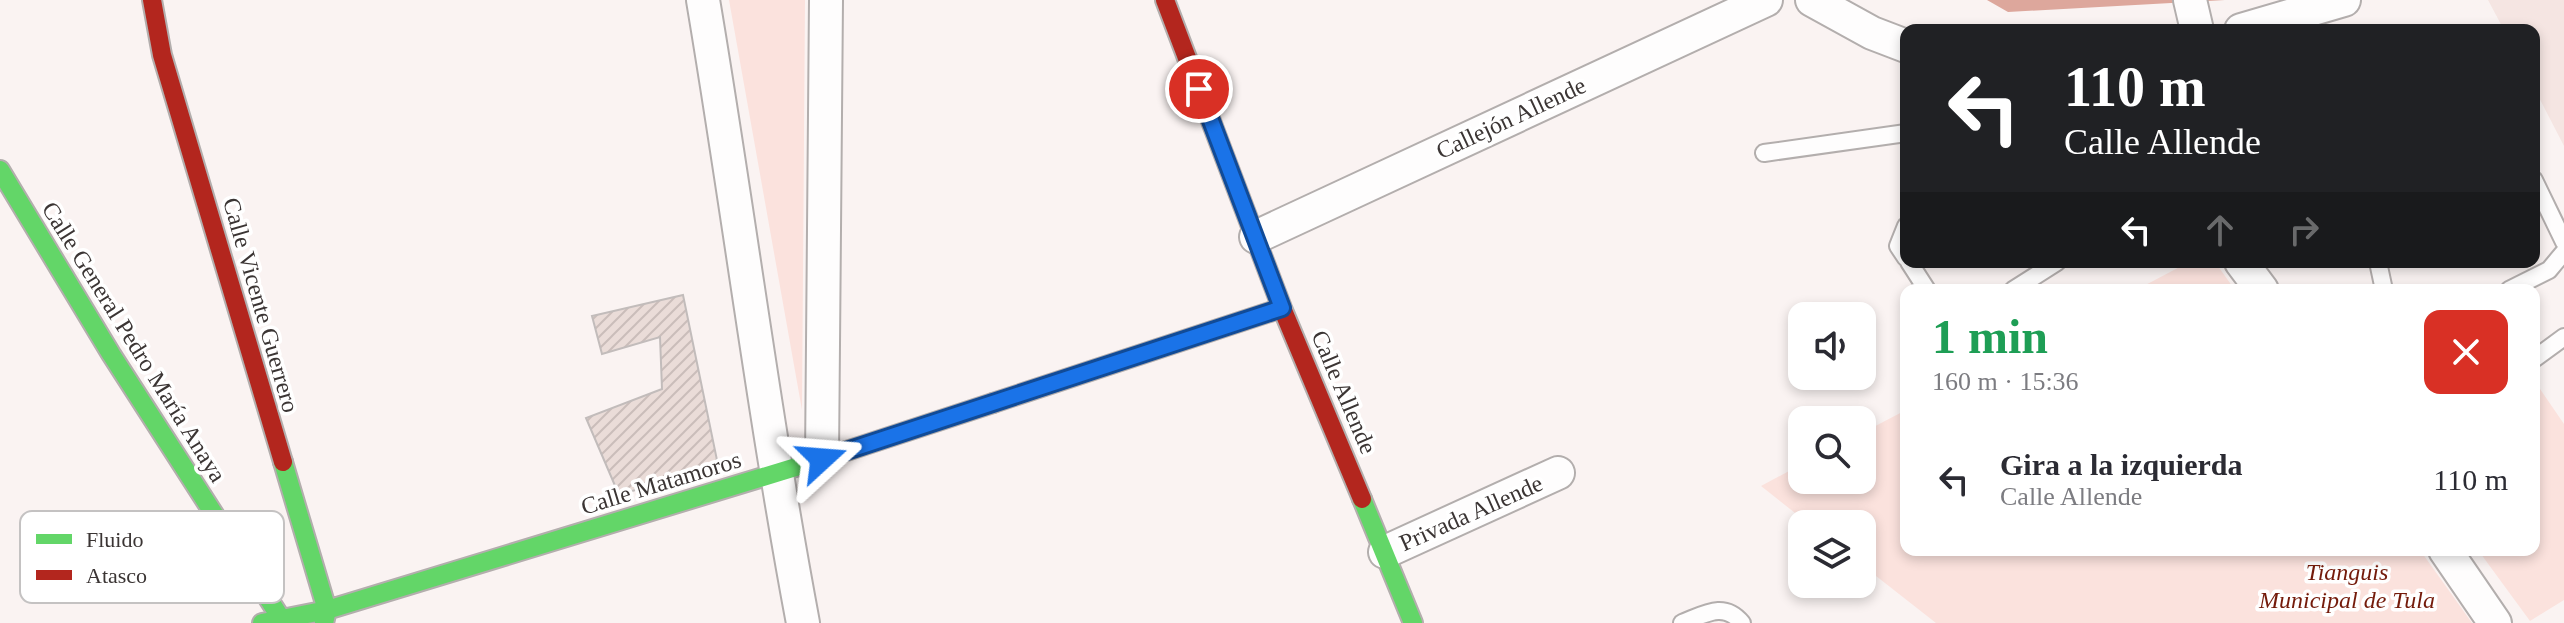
<!DOCTYPE html>
<html lang="es">
<meta charset="utf-8">
<style>
body{margin:0;font-family:Georgia,serif;background:#f2f2f3;color:#2b2b33;height:100vh;display:flex;flex-direction:column;font-size:30px;white-space:nowrap}
*{box-sizing:border-box;margin:0}
p{font-size:26px;color:#7c7c81}
.icon{flex:none;width:44px;height:44px;fill:none;stroke:currentColor;stroke-width:2;stroke-linecap:round;stroke-linejoin:round}
.map{position:relative;flex:1;overflow:hidden}
.panel{position:absolute;left:1900px;top:284px;width:640px;height:272px;display:flex;flex-direction:column;background:#fff;border-radius:16px;box-shadow:0 4px 12px #0003}
.panel>*{flex:none}
.guide{position:absolute;left:1900px;top:24px;width:640px;height:244px;border-radius:16px;box-shadow:0 4px 12px #0003;background:#202124;color:#fff;overflow:hidden}
.tools{position:absolute;left:1788px;top:302px;display:grid;gap:16px}
.tools a{display:grid;place-items:center;width:88px;height:88px;border-radius:16px;background:#fff;box-shadow:0 4px 12px #0003;font-size:40px}
.pin{position:absolute;display:grid;place-items:center;width:68px;height:68px;color:#fff;margin:-34px;border:4px solid #fff;border-radius:50%;box-shadow:0 2px 8px #0007}
.me{position:absolute;width:88px;margin:-44px;rotate:71deg;stroke-linejoin:round;filter:drop-shadow(0 0 6px #0008)}
.turn{display:flex;align-items:center;gap:28px;height:168px;padding:0 32px;font-size:36px}
.turn .icon{width:104px;height:104px;stroke-width:2.5}
.turn b{display:block;font-size:56px;line-height:68px}
.lanes{display:flex;align-items:center;height:76px;padding:0 32px;background:#0003;justify-content:center;gap:40px;direction:ltr}
.lanes .off{opacity:.35}
.round{display:grid;place-items:center;flex:none;width:84px;height:84px;border-radius:16px;background:#f2f2f3}
.head{display:flex;align-items:center;justify-content:space-between;height:136px;padding:0 32px}
h1{font-size:48px;font-weight:600;line-height:60px;color:#1e9e55}
ul{padding:0;list-style:none}
li{display:flex;align-items:center;gap:24px;height:120px;padding:0 32px}
li div{flex:1}
li b{display:block;font-size:30px}
li em{font-style:normal}
.map>svg:first-child{display:block}
</style>
<div class="map">
<svg width="2564" height="623" viewBox="0 0 2564 623">
<defs>
<pattern id="building-hatch" width="6" height="6" patternUnits="userSpaceOnUse" patternTransform="scale(2)"><rect width="6" height="6" fill="#eadcd8"/><path d="M-1 1l2-2M0 6l6-6M5 7l2-2" fill="none" stroke="#cabdba"/></pattern>
</defs>
<rect width="100%" height="100%" fill="#faf3f2"/>
<path fill="#f5e5e2" d="M2488,0H2564V146L2534,88V30H2504Z"/>
<path fill="#fbe2dd" d="M729,0H805L802,410Z
M2189,262H2215L2235,290H2136Z
M2538,386L2564,424V600L2530,621L2478,550H2534V389Z
M1906,410V550H2420L2472,623H1936L1862,565V524H1809L1761,486L1802,464V480H1862V433Z"/>
<path fill="#dda79c" d="M1987,0H2225L2008,12Z"/>
<path fill="url(#building-hatch)" stroke="#c2bcbb" stroke-width="2" d="M683,295L718,465L619,495L586,418L662,389L660,337L602,354L592,316Z"/>
<g fill="none" stroke-linecap="round" stroke-linejoin="round">
<g stroke="#b3aead" stroke-width="20">
<path id="lane" d="M1764,153L1906,133
M2534,180L2564,242
M1906,226L1898,246L1906,258
M1909,262L1927,290
M2378,262L2384,290
M2013,290L2057,262
M2509,290L2549,270L2564,252
M2534,359L2564,337
M1682,623C1705,614 1724,601 1742,623"/>
</g>
<g stroke="#b3aead" stroke-width="36">
<path id="street" d="M703,0C738,207 764,416 803,623
M1812,0L1872,33L1906,46
M2190,0L2197,30
M2241,30L2344,0
M1256,237L1766,0
M2241,262L2262,290
M822,459L826,0
M2445,550L2495,623
M1385,552L1558,473"/>
</g>
<g stroke="#b3aead" stroke-width="22">
<path id="fast" d="M0,170L111,354L284,623
M283,462L327,610L324,623
M1362,499L1413,623
M262,623L327,610L822,459L993,403"/>
</g>
<g stroke="#b3aead" stroke-width="22">
<path id="jam" d="M152,0L162,55L283,462
M1165,0L1282,308L1362,499
M993,403L1282,308"/>
</g>
<use href="#lane" stroke="#fefdfd" stroke-width="16"/>
<use href="#street" stroke="#fefdfd" stroke-width="32"/>
<use href="#fast" stroke="#63d668" stroke-width="18"/>
<use href="#jam" stroke="#b3261e" stroke-width="18"/>
</g>
<g fill="none" stroke-linecap="round" stroke-linejoin="round">
<g stroke="#114b97" stroke-width="20">
<path id="route" d="M822,459L1282,308L1199,89"/>
</g>
<use href="#route" stroke="#1a73e8" stroke-width="14"/>
</g>
<g text-anchor="middle" dominant-baseline="central" stroke-width="7" stroke-linejoin="round" paint-order="stroke">
<g font-size="24" fill="#3b3534" stroke="#fff">
<text transform="translate(1511 118) rotate(-25)">Callejón Allende</text>
<text transform="translate(261 305) rotate(74)">Calle Vicente Guerrero</text>
<text transform="translate(134 342) rotate(58)">Calle General Pedro María Anaya</text>
<text transform="translate(1344 392) rotate(67)">Calle Allende</text>
<text transform="translate(661 483) rotate(-17)">Calle Matamoros</text>
<text transform="translate(1471 513) rotate(-24)">Privada Allende</text>
</g>
<g font-size="24" font-style="italic" fill="#741b0b" stroke="#fff">
<text x="2347" y="572">Tianguis<tspan x="2347" dy="28">Municipal de Tula</tspan></text>
</g>
</g>
<rect x="20" y="511" width="264" height="92" rx="12" fill="#fff" stroke="#c4c2c2" stroke-width="2"/>
<rect x="36" y="534" width="36" height="10" fill="#63d668"/>
<rect x="36" y="570" width="36" height="10" fill="#b3261e"/>
<g font-size="22" fill="#3b3534">
<text x="86" y="547">Fluido</text>
<text x="86" y="583">Atasco</text>
</g>
</svg>
<div class="tools">
<a><svg class="icon" aria-label="sound" viewBox="0 0 24 24"><path d="M4 9h4l5-4v14l-5-4H4zM17 9q2 3 0 6"/></svg></a>
<a><svg class="icon" aria-label="search" viewBox="0 0 24 24"><circle cx="10" cy="10" r="6"/><path d="M15 15l6 6"/></svg></a>
<a><svg class="icon" aria-label="layers" viewBox="0 0 24 24"><path d="M12 4l9 5-9 5-9-5zM3 14l9 5 9-5"/></svg></a>
</div>
<div class="pin" style="left:1199px;top:89px;background:#d93025"><svg class="icon" aria-label="arrive" viewBox="0 0 24 24"><path d="M6 21V4h12l-3 4 3 4H6"/></svg></div>
<svg class="me" style="left:822px;top:459px" viewBox="-20 -20 40 40"><path d="M0-17L14 15 0 8-14 15z" fill="#1a73e8" stroke="#fff" stroke-width="4"/></svg>
<div class="guide">
<div class="turn"><svg class="icon" aria-label="left" viewBox="0 0 24 24"><path d="M17 20v-9H6M10 6l-5 5 5 5"/></svg><div><b>110 m</b>Calle Allende</div></div>
<div class="lanes"><svg class="icon" aria-label="left" viewBox="0 0 24 24"><path d="M17 20v-9H6M10 6l-5 5 5 5"/></svg><svg class="icon off" aria-label="ahead" viewBox="0 0 24 24"><path d="M12 20V5M6 11l6-6 6 6"/></svg><svg class="icon off" aria-label="right" viewBox="0 0 24 24"><path d="M7 20v-9h11M14 6l5 5-5 5"/></svg></div>
</div>
<section class="panel">
<div class="head"><div><h1>1 min</h1><p>160 m · 15:36</p></div><a class="round" style="background:#d93025;color:#fff"><svg class="icon" aria-label="close" viewBox="0 0 24 24"><path d="M6 6l12 12M18 6L6 18"/></svg></a></div>
<ul>
<li><svg class="icon" aria-label="left" viewBox="0 0 24 24"><path d="M17 20v-9H6M10 6l-5 5 5 5"/></svg><div><b>Gira a la izquierda</b><p>Calle Allende</p></div><em>110 m</em></li>
</ul>
</section>
</div>
